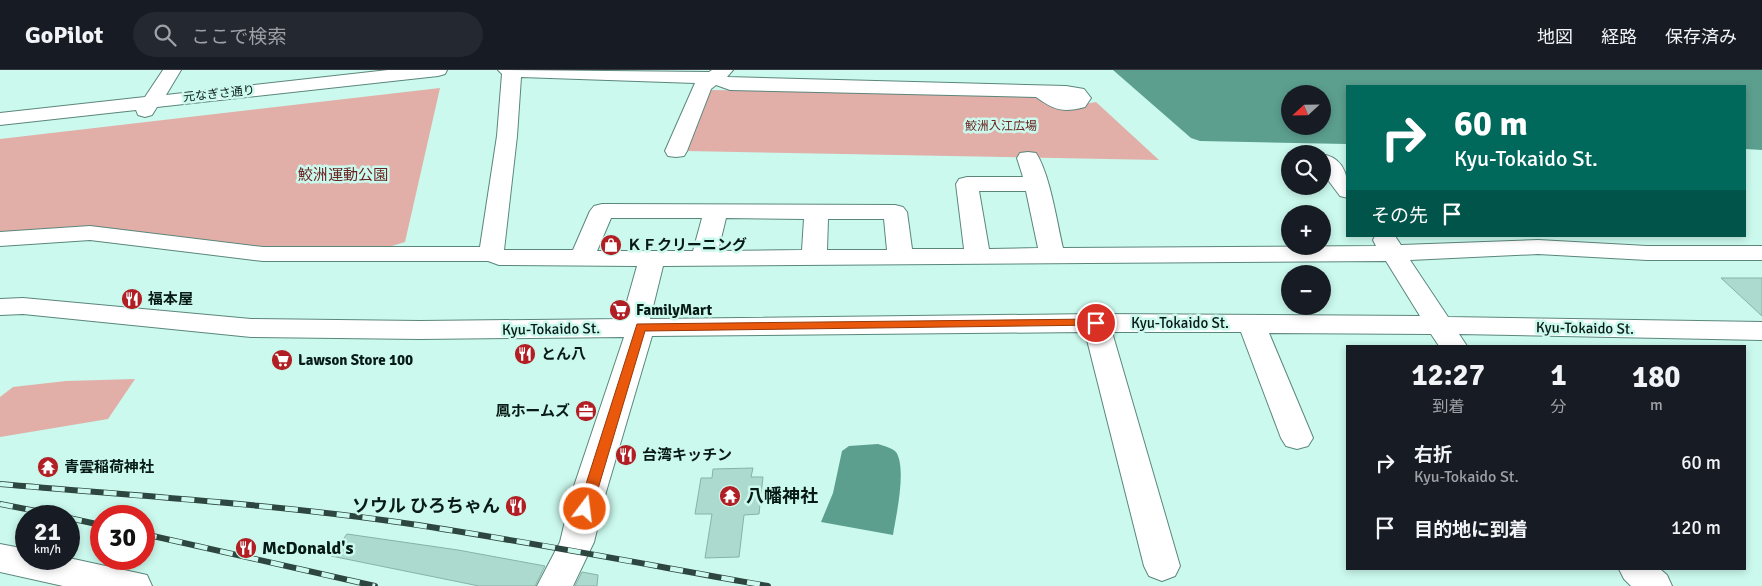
<!DOCTYPE html>
<html lang="ja">
<meta charset="utf-8">
<style>
body{margin:0;font-family:Signika,"Noto Sans JP",sans-serif;background:#242831;color:#f1f3f6;height:100vh;display:flex;flex-direction:column;font-size:19px;white-space:nowrap}
*{box-sizing:border-box;margin:0}
p{font-size:16px;color:#9ea1a6}
.icon{flex:none;width:28px;height:28px;fill:none;stroke:currentColor;stroke-width:2;stroke-linecap:round;stroke-linejoin:round}
.map{position:relative;flex:1;overflow:hidden}
.panel{position:absolute;left:1346px;top:275px;width:400px;height:225px;display:flex;flex-direction:column;background:#171b24;border-radius:0px;box-shadow:0 2px 8px #0003}
.panel>*{flex:none}
.banner{position:absolute;left:1346px;top:15px;width:400px;height:152px;border-radius:0px;box-shadow:0 2px 8px #0003;background:#00695c;color:#fff;overflow:hidden}
.needle{width:32px;rotate:248deg}
.fabs{position:absolute;left:1281px;top:15px;display:grid;gap:10px}
.fabs a{display:grid;place-items:center;width:50px;height:50px;border-radius:50%;background:#171b24;box-shadow:0 2px 8px #0003;font-size:25px}
.speed{position:absolute;left:15px;top:435px;display:flex;gap:10px;font-size:25px;font-weight:700;text-align:center}
.speed>*{display:grid;place-content:center;width:65px;height:65px;border-radius:50%;background:#171b24;box-shadow:0 2px 8px #0003;line-height:1}
.speed small{font-size:12px;font-weight:400}
.speed .limit{border:8px solid #d22;background:#fff;color:#111}
.pin{position:absolute;display:grid;place-items:center;width:42px;height:42px;color:#fff;margin:-21px;border:2px solid #fff;border-radius:50%;box-shadow:0 1px 5px #0007}
.me{position:absolute;width:55px;margin:-28px;rotate:15deg;stroke-linejoin:round;filter:drop-shadow(0 0 4px #0008)}
.turn{display:flex;align-items:center;gap:18px;height:105px;padding:0 25px;font-size:22px}
.turn .icon{width:65px;height:65px;stroke-width:2.5}
.turn b{display:block;font-size:35px;line-height:42px}
.then{display:flex;align-items:center;height:48px;padding:0 25px;background:#0003;gap:10px;font-size:19px}
.eta{display:flex;justify-content:space-evenly;align-items:center;height:85px;text-align:center}
.eta b{font-size:30px;font-weight:700;line-height:35px}
ul{padding:0;list-style:none}
li{display:flex;align-items:center;gap:15px;height:65px;padding:0 25px}
li div{flex:1}
li b{display:block;font-size:19px}
li em{font-style:normal}
header{display:flex;align-items:center;gap:30px;box-sizing:border-box;height:70px;padding:0 25px;background:#171b24;border-bottom:1px solid #363941}
header strong{font-size:24px}
nav{display:flex;gap:28px;margin-inline-start:auto;font-size:18px}
.search{width:350px;height:45px;background:#242831;display:flex;align-items:center;gap:12px;box-sizing:border-box;padding:0 18px;border-radius:28px;color:#9ea1a6;font-size:19px}
.map>svg:first-child{display:block}
</style>
<header>
<strong>GoPilot</strong>
<div class="search"><svg class="icon" aria-label="search" viewBox="0 0 24 24"><circle cx="10" cy="10" r="6"/><path d="M15 15l6 6"/></svg>ここで検索</div>
<nav><a>地図</a><a>経路</a><a>保存済み</a></nav>
</header>
<div class="map">
<svg width="1762" height="516" viewBox="0 0 1762 516">
<rect width="100%" height="100%" fill="#cbf9ed"/>
<path fill="#e2aea8" d="M440,18L405,172L382,179L266,178L0,165V69Z
M709,20L1040,25L1074,36L1096,32L1159,90L686,81Z
M135,309L108,349L0,367V327L13,317L66,311Z"/>
<path fill="#5c9f8f" fill-rule="evenodd" d="M1113,0H1762V80L1745,79V16H1348L1347,74L1200,71L1191,68ZM1290,24H1322V56H1290Z
M878,374C884,376 892,378 896,382C907,398 896,446 893,465L821,452L833,423L842,381L849,376Z"/>
<path fill="#addacf" stroke="#87b3a7" d="M1721,208H1762V246Z
M753,398L751,407H763L759,444L744,445L739,487L705,488L712,444H695L701,408H712L713,399Z
M347,464L458,480L545,496L535,516H479L331,486Z
M582,502L598,505L597,516H575Z"/>
<g fill="none" stroke-linecap="round" stroke-linejoin="round">
<g stroke="#5b867b" stroke-width="2">
<path id="minor" d="M163,0H181L166,25L388,0H447L445,4L438,6L157,37L152,45L145,47L138,45L136,40L0,55V43L145,27Z
M498,0L709,2L712,0H733L727,7L1066,16L1084,19L1091,28L1085,37C1063,43 1054,40 1036,27L730,20L716,15L711,19L687,81L684,86L676,87L668,86L665,81L695,13L521,7L517,66L504,180H573L590,141L594,136L602,134L895,135L903,137L907,142L912,179H964L956,114L959,109L967,107H1023L1017,88L1020,83L1028,82L1036,83C1050,104 1057,153 1063,178L1376,176L1373,170L1375,166H1395L1401,175L1538,170L1647,176H1762V190H1647L1538,184L1410,190L1448,247L1762,252V270L1459,264L1467,276H1439L1431,264L1269,263L1313,368L1308,376L1297,379L1286,376L1281,368L1241,262H1112L1180,496L1175,506L1162,511L1149,506L1144,496L1085,262L652,266L606,422L594,472L573,516H537L560,472L572,422L624,267L420,269L251,267L23,244L0,245V229L23,228L251,249L420,251L622,249L637,196L499,195L488,191H263L90,170L0,176V162L90,156L263,177H480L497,66L502,4ZM979,121H1026L1038,178L989,179ZM611,148H702L693,181H597ZM726,148L804,149L802,180L718,181ZM828,149H884L887,180H827ZM1386,191L1420,246L1096,244L650,249L663,196Z
M1326,85C1347,91 1348,110 1348,128L1340,126L1322,102V86Z
M1619,499H1660L1667,505L1672,516H1631L1624,509Z"/>
</g>
<g stroke="#5b867b" stroke-width="2">
<path id="highway" d="M0,474L26,479V489L69,488L147,505L152,516H63L0,502Z"/>
</g>
<use href="#minor" fill="#fff" fill-rule="evenodd"/>
<use href="#highway" fill="#fff" fill-rule="evenodd"/>
<g stroke="#2e4640" stroke-width="6">
<path id="rail" d="M0,414C137,426 275,434 411,454C530,472 649,495 768,516
M0,434L62,446
M69,448L101,455
M144,464L375,516"/>
</g>
<use href="#rail" stroke="#cbf9ed" stroke-width="4.5" stroke-dasharray="13" stroke-linecap="butt"/>
</g>
<path fill="#ea580c" stroke="#983908" d="M1096,249L1102,253L1100,255L645,261L592,439L590,443L585,444L580,443L578,439L637,254Z"/>
<defs>
<g id="shop-disc" transform="scale(1.125)"><circle r="9.5" fill="#b11f25" stroke="#cbf9ed"/><path d="M-5-2.5h2.3a2.7 3.5 0 0 1 5.4 0H5L5.5 6h-11ZM-1.5-2.5h3a1.5 2.3 0 0 0-3 0Z" fill="#fff"/></g>
<g id="restaurant-disc" transform="scale(1.125)"><circle r="9.5" fill="#b11f25" stroke="#cbf9ed"/><path d="M-5-6h1v4h1v-4h1v4h1v-4h1v5L-1.5 .5V6h-2V.5L-5-1ZM5-6V6H3V1.5H1.5Q1.5-4 5-6Z" fill="#fff"/></g>
<g id="supermarket-disc" transform="scale(1.125)"><circle r="9.5" fill="#b11f25" stroke="#cbf9ed"/><path d="M-6-5.5h2.5l.6 2H6L4.5 2H-2.5L-4.4-4H-6ZM-1.5 3.2a1.3 1.3 0 1 0 .1 0ZM3 3.2a1.3 1.3 0 1 0 .1 0Z" fill="#fff"/></g>
<g id="office-disc" transform="scale(1.125)"><circle r="9.5" fill="#b11f25" stroke="#cbf9ed"/><path d="M-6-3h4V-5.5h4V-3h4V5H-6ZM-1-4.5V-3h2v-1.5ZM-6 0V1H6V0Z" fill="#fff"/></g>
<g id="temple-disc" transform="scale(1.125)"><circle r="9.5" fill="#b11f25" stroke="#cbf9ed"/><path d="M0-6L5-2H3V0L6.5 2.5H4V6H1.5V3h-3V6H-4V2.5H-6.5L-3 0V-2H-5Z" fill="#fff"/></g>
</defs>
<g fill-rule="evenodd">
<use href="#shop-disc" x="611" y="175"/>
<use href="#restaurant-disc" x="132" y="229"/>
<use href="#supermarket-disc" x="620" y="240"/>
<use href="#restaurant-disc" x="525" y="284"/>
<use href="#supermarket-disc" x="282" y="290"/>
<use href="#office-disc" x="586" y="341"/>
<use href="#restaurant-disc" x="626" y="385"/>
<use href="#temple-disc" x="48" y="397"/>
<use href="#temple-disc" x="730" y="426"/>
<use href="#restaurant-disc" x="516" y="436"/>
<use href="#restaurant-disc" x="246" y="478"/>
</g>
<g text-anchor="middle" dominant-baseline="central" stroke-width="5" stroke-linejoin="round" paint-order="stroke">
<g font-size="12" fill="#081a16" stroke="#cbf9ed">
<text transform="translate(219 24) rotate(-6)">元なぎさ通り</text>
</g>
<g font-size="12" fill="#6a2320" stroke="#cbf9ed">
<text x="1001" y="56">鮫洲入江広場</text>
</g>
<g font-size="15" fill="#6a2320" stroke="#cbf9ed">
<text x="343" y="105">鮫洲運動公園</text>
</g>
<g font-size="15" font-weight="bold" fill="#081a16" stroke="#cbf9ed" text-anchor="start">
<text x="627" y="175">ＫＦクリーニング</text>
<text x="148" y="229">福本屋</text>
<text x="636" y="240">FamilyMart</text>
<text x="541" y="284">とん八</text>
<text x="298" y="290">Lawson Store 100</text>
<text x="570" y="341" text-anchor="end">鳳ホームズ</text>
<text x="642" y="385">台湾キッチン</text>
<text x="64" y="397">青雲稲荷神社</text>
</g>
<g font-size="15" fill="#081a16" stroke="#cbf9ed">
<text x="1180" y="253">Kyu-Tokaido St.</text>
<text transform="translate(1585 258) rotate(1)">Kyu-Tokaido St.</text>
<text transform="translate(551 259) rotate(-1)">Kyu-Tokaido St.</text>
</g>
<g font-size="18" font-weight="bold" fill="#081a16" stroke="#cbf9ed" text-anchor="start">
<text x="746" y="426">八幡神社</text>
<text x="500" y="436" text-anchor="end">ソウル ひろちゃん</text>
<text x="262" y="478">McDonald's</text>
</g>
</g>
</svg>
<div class="fabs">
<a><svg class="needle" viewBox="-14 -14 28 28"><path d="M0-13l5 13h-10z" fill="#e53935"/><path d="M0 13l5-13h-10z" fill="#9ea1a6"/></svg></a>
<a><svg class="icon" aria-label="search" viewBox="0 0 24 24"><circle cx="10" cy="10" r="6"/><path d="M15 15l6 6"/></svg></a>
<a>+</a>
<a>−</a>
</div>
<div class="speed"><div>21<small>km/h</small></div><div class="limit">30</div></div>
<div class="pin" style="left:1096px;top:253px;background:#d93025"><svg class="icon" aria-label="arrive" viewBox="0 0 24 24"><path d="M6 21V4h12l-3 4 3 4H6"/></svg></div>
<svg class="me" style="left:585px;top:439px" viewBox="-20 -20 40 40"><circle r="17" fill="#ea580c" stroke="#fff" stroke-width="3"/><path d="M0-11L8 9 0 5-8 9z" fill="#fff"/></svg>
<div class="banner">
<div class="turn"><svg class="icon" aria-label="right" viewBox="0 0 24 24"><path d="M7 20v-9h11M14 6l5 5-5 5"/></svg><div><b>60 m</b>Kyu-Tokaido St.</div></div>
<div class="then">その先<svg class="icon" aria-label="arrive" viewBox="0 0 24 24"><path d="M6 21V4h12l-3 4 3 4H6"/></svg></div>
</div>
<section class="panel">
<div class="eta">
<div><b>12:27</b><p>到着</p></div>
<div><b>1</b><p>分</p></div>
<div><b>180</b><p>m</p></div>
</div>
<ul>
<li><svg class="icon" aria-label="right" viewBox="0 0 24 24"><path d="M7 20v-9h11M14 6l5 5-5 5"/></svg><div><b>右折</b><p>Kyu-Tokaido St.</p></div><em>60 m</em></li>
<li><svg class="icon" aria-label="arrive" viewBox="0 0 24 24"><path d="M6 21V4h12l-3 4 3 4H6"/></svg><div><b>目的地に到着</b></div><em>120 m</em></li>
</ul>
</section>
</div>
